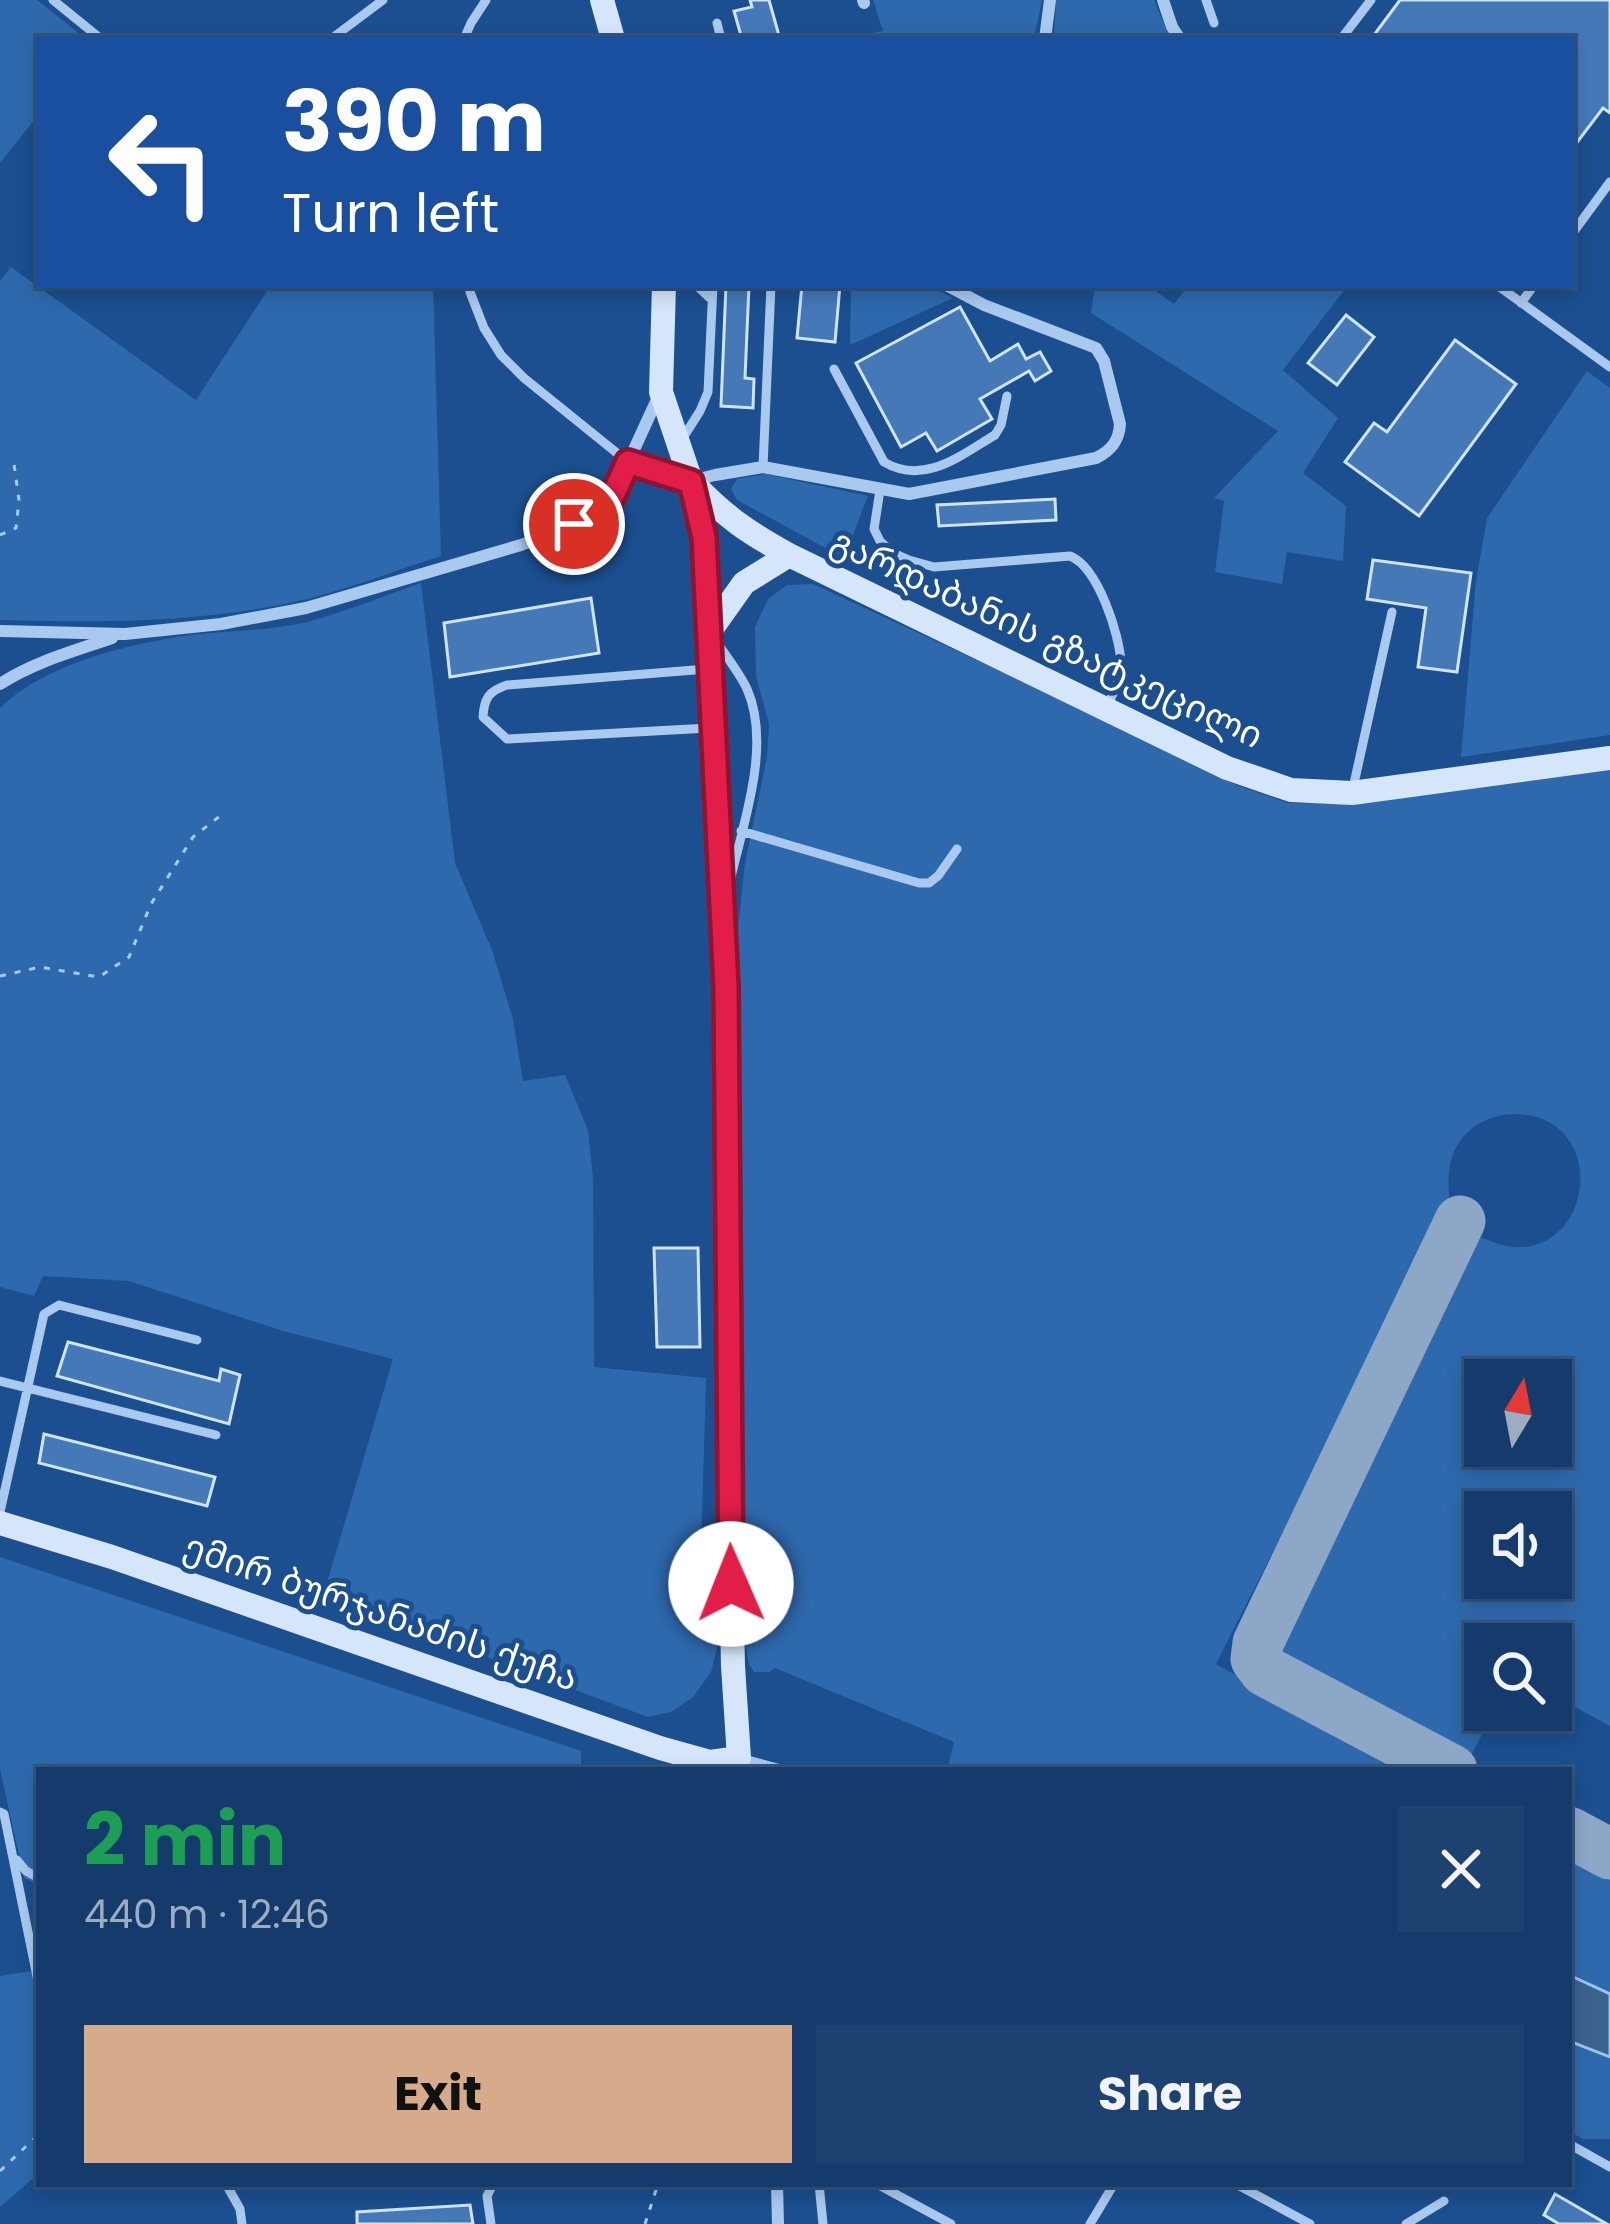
<!DOCTYPE html>
<meta charset="utf-8">
<style>
body{margin:0;font-family:Poppins,"Noto Sans Georgian",sans-serif;background:#1d4271;color:#f1f3f6;height:100vh;display:flex;flex-direction:column;font-size:45px;white-space:nowrap}
*{box-sizing:border-box;margin:0}
p{font-size:39px;color:#9dadc1}
.icon{flex:none;width:66px;height:66px;fill:none;stroke:currentColor;stroke-width:2;stroke-linecap:round;stroke-linejoin:round}
.map{position:relative;flex:1;overflow:hidden}
.details{position:absolute;left:36px;top:1767px;width:1536px;height:420px;display:flex;flex-direction:column;background:#143b6b;border-radius:0px;box-shadow:0 6px 18px #0003,0 0 0 3px #33557e}
.details>*{flex:none}
.guide{position:absolute;left:36px;top:36px;width:1539px;height:252px;border-radius:0px;box-shadow:0 6px 18px #0003,0 0 0 3px #33557e;background:#1a4fa0;color:#fff;overflow:hidden}
.needle{width:78px;rotate:10deg}
.controls{position:absolute;left:1464px;top:1359px;display:grid;gap:24px}
.controls a{display:grid;place-items:center;width:108px;height:108px;border-radius:0px;background:#143b6b;box-shadow:0 6px 18px #0003,0 0 0 3px #33557e;font-size:60px}
.pin{position:absolute;display:grid;place-items:center;width:102px;height:102px;color:#fff;margin:-51px;border:6px solid #fff;border-radius:50%;box-shadow:0 3px 12px #0007}
.me{position:absolute;width:132px;margin:-66px;rotate:359deg;stroke-linejoin:round;filter:drop-shadow(0 0 9px #0008)}
.turn{display:flex;align-items:center;gap:42px;height:252px;padding:0 48px;font-size:54px}
.turn .icon{width:156px;height:156px;stroke-width:2.5}
.turn b{display:block;font-size:84px;line-height:102px}
.round{display:grid;place-items:center;flex:none;width:126px;height:126px;border-radius:0px;background:#1d4271}
.headline{display:flex;align-items:center;justify-content:space-between;height:204px;padding:0 48px}
h1{font-size:72px;font-weight:700;line-height:90px;color:#1e9e55}
.primary-button{display:flex;gap:24px;margin-top:auto;padding:24px 48px}
.primary-button a{flex:1;height:138px;border-radius:0px;background:#d6ab8b;color:#111;font-size:48px;font-weight:700;line-height:138px;text-align:center}
.primary-button a+a{background:#1d4271;color:#f1f3f6}
.map>svg:first-child{display:block}
</style>
<div class="map">
<svg width="1610" height="2224" viewBox="0 0 1610 2224">
<rect width="100%" height="100%" fill="#1b4f8f"/>
<path fill="#2e69ad" fill-rule="evenodd" d="M0,0H37L86,39H39V114L0,163Z
M873,0H1042L1034,39H837L883,31Z
M1056,0H1154L1170,39H1054Z
M11,267L196,400L271,285H433L441,556C397,570 352,588 307,599C207,623 103,623 0,620V281Z
M851,285H928L953,298L850,345Z
M1095,285H1147L1174,304L1189,285H1348L1283,370L1338,418L1303,473L1346,506L1343,561L1287,552L1282,584L1215,572L1224,501L1214,498L1278,431L1091,313Z
M1587,371L1610,388V735L1461,757L1476,581L1487,518Z
M765,474L868,496L844,558L737,500L731,489L737,479Z
M421,583L455,863L492,950L513,1019L523,1081L565,1075L588,1130L593,1178L594,1367L706,1378L701,1554L717,1617V1649L711,1672L693,1697L671,1712L648,1717L323,1596L393,1359L283,1331L129,1281L43,1276L34,1296L0,1287V708C43,666 120,646 178,637C221,630 264,632 307,622C345,612 383,596 421,583Z
M813,584L1170,750L1236,785L1288,803L1358,804L1610,768V1726L1551,1694V1644H1485V1710H1495L1468,1761L1285,1662L1277,1653L1275,1637L1477,1236C1489,1240 1501,1246 1513,1247C1591,1253 1608,1129 1528,1115C1509,1112 1490,1116 1474,1127C1449,1145 1446,1174 1450,1202L1216,1664L1409,1770H947L954,1742L775,1668L769,1672H754L749,1664L746,1648L733,1290V975L745,863L767,757L769,724L756,676L755,627L768,599L787,585ZM1485,1380H1551V1446H1485ZM1485,1512H1551V1578H1485Z
M0,1557L581,1751V1770H39V1885L24,1878L0,1769Z
M1569,1856L1610,1877V1994L1569,1975Z
M39,1970V2173L0,2207V1976Z
M1569,2041L1610,2057V2139H1583L1569,2131Z"/>
<path fill="#3c6290" stroke="#9cc4f0" stroke-width="3" d="M1569,1975L1610,1994V2057L1569,2041Z"/>
<g fill="none" stroke-linecap="round" stroke-linejoin="round">
<path stroke="#8da7c7" stroke-width="51" d="M1452,1770L1265,1671L1256,1659L1258,1643L1460,1221
M1569,1832L1610,1854"/>
</g>
<path fill="#4478b7" stroke="#cfe3fa" stroke-width="3" d="M750,0H769L780,39H742L734,11L752,7Z
M1400,0H1610V113L1603,108L1572,149V39H1371Z
M726,285H749L745,378L754,379L753,408L721,406Z
M802,285H840L835,342L797,338Z
M960,307L990,361L1018,344L1026,359L1040,352L1051,371L1035,381L1029,371L980,399L992,419L937,451L926,433L901,447L856,363Z
M1346,315L1374,337L1337,385L1308,363Z
M1455,340L1516,384L1419,516L1345,462L1374,423L1387,432Z
M1055,499L1056,520L939,526L937,505Z
M1373,560L1471,573L1457,672L1418,667L1426,608L1367,599Z
M591,598L599,653L450,677L444,623Z
M654,1248H698L700,1347H657Z
M68,1342L219,1381L221,1369L240,1375L229,1424L57,1376Z
M44,1434L215,1477L207,1506L39,1463Z
M1555,2194L1607,2224H1559L1544,2215Z
M470,2205L473,2224H357V2212Z"/>
<g fill="none" stroke-linecap="round" stroke-linejoin="round">
<path stroke="#a9c9ee" stroke-width="3" stroke-dasharray="6 9" stroke-linecap="butt" d="M0,535L16,528L19,500L13,457
M0,976L40,967L99,977L129,957L151,904L193,837L220,816
M0,2171L39,2134
M645,2224L658,2184"/>
<path stroke="#a9c9ee" stroke-width="9" d="M53,0L101,39
M1206,0L1214,23
M717,23L721,39
M331,39L383,0
M464,39L471,23L486,0
M1341,39L1371,0
M1572,234L1610,182
M696,285L712,300
M1497,285L1610,367
M470,292L484,328L501,355L524,378L628,462
M1521,303L1534,285
M834,369L884,462C924,486 961,455 995,435L1001,425L1007,396
M681,441L700,411L708,392L713,285
M763,467L771,285
M880,490L874,529L880,541L891,552L909,560L934,567L1070,556C1098,567 1120,635 1121,664C1122,679 1112,695 1106,708
M716,641C726,656 739,672 747,689C772,745 743,824 730,881
M707,669L507,685C489,691 484,698 483,717L507,739L709,728
M1353,788L1392,612
M741,831L919,883H929L938,876L957,849
M0,1381L216,1435
M0,1512L44,1314L59,1305L197,1340
M744,1759L785,1770
M0,1812L4,1814L39,1986
M17,1860L26,1871L39,1878
M1569,2144L1610,2167
M226,2184L240,2209L242,2224
M819,2184L823,2224
M877,2184L951,2224
M1236,2184L1310,2224
M491,2224L487,2196L493,2184
M1090,2224L1114,2184
M1406,2224L1444,2201"/>
<path stroke="#a9c9ee" stroke-width="12" d="M863,0L864,3
M1163,0L1172,27L1180,39
M1045,39L1050,0
M628,462L691,481L715,475L763,467L909,494L1096,458C1111,451 1119,441 1120,424L1104,361L1096,348L984,305L946,285
M0,631L125,634L221,624L306,608L521,545L574,524L610,502L659,395
M0,684C34,662 74,651 112,638
M777,2184L778,2224"/>
<path stroke="#d6e6fa" stroke-width="24" d="M602,0L613,39
M693,483C725,517 749,533 789,555L1227,768L1291,790L1352,793L1610,758
M710,631L744,583L789,555
M0,1523L112,1557L660,1748L710,1762L739,1758L733,1666L728,1420L726,987L712,669L704,537L691,481L661,392L664,285"/>
</g>
<g fill="none" stroke-linecap="round" stroke-linejoin="round">
<g stroke="#92132f" stroke-width="30">
<path id="route" d="M574,524L610,502L628,462L691,482L704,537L726,987L731,1584"/>
</g>
<use href="#route" stroke="#e11d48" stroke-width="21"/>
</g>
<g text-anchor="middle" dominant-baseline="central" stroke-width="10" stroke-linejoin="round" paint-order="stroke">
<g font-size="36" fill="#fff" stroke="#1b4f8f">
<text transform="translate(1047 638) rotate(25)">გარდაბანის გზატკეცილი</text>
<text transform="translate(381 1612) rotate(19)">ემირ ბურჯანაძის ქუჩა</text>
</g>
</g>
</svg>
<div class="controls">
<a><svg class="needle" viewBox="-14 -14 28 28"><path d="M0-13l5 13h-10z" fill="#e53935"/><path d="M0 13l5-13h-10z" fill="#9dadc1"/></svg></a>
<a><svg class="icon" aria-label="sound" viewBox="0 0 24 24"><path d="M4 9h4l5-4v14l-5-4H4zM17 9q2 3 0 6"/></svg></a>
<a><svg class="icon" aria-label="search" viewBox="0 0 24 24"><circle cx="10" cy="10" r="6"/><path d="M15 15l6 6"/></svg></a>
</div>
<div class="pin" style="left:574px;top:524px;background:#d93025"><svg class="icon" aria-label="arrive" viewBox="0 0 24 24"><path d="M6 21V4h12l-3 4 3 4H6"/></svg></div>
<svg class="me" style="left:731px;top:1584px" viewBox="-20 -20 40 40"><circle r="19" fill="#fff"/><path d="M0-13L10 11 0 6-10 11z" fill="#e11d48"/></svg>
<div class="guide">
<div class="turn"><svg class="icon" aria-label="left" viewBox="0 0 24 24"><path d="M17 20v-9H6M10 6l-5 5 5 5"/></svg><div><b>390 m</b>Turn left</div></div>
</div>
<section class="details">
<div class="headline"><div><h1>2 min</h1><p>440 m · 12:46</p></div><a class="round"><svg class="icon" aria-label="close" viewBox="0 0 24 24"><path d="M6 6l12 12M18 6L6 18"/></svg></a></div>
<div class="primary-button"><a>Exit</a><a>Share</a></div>
</section>
</div>
